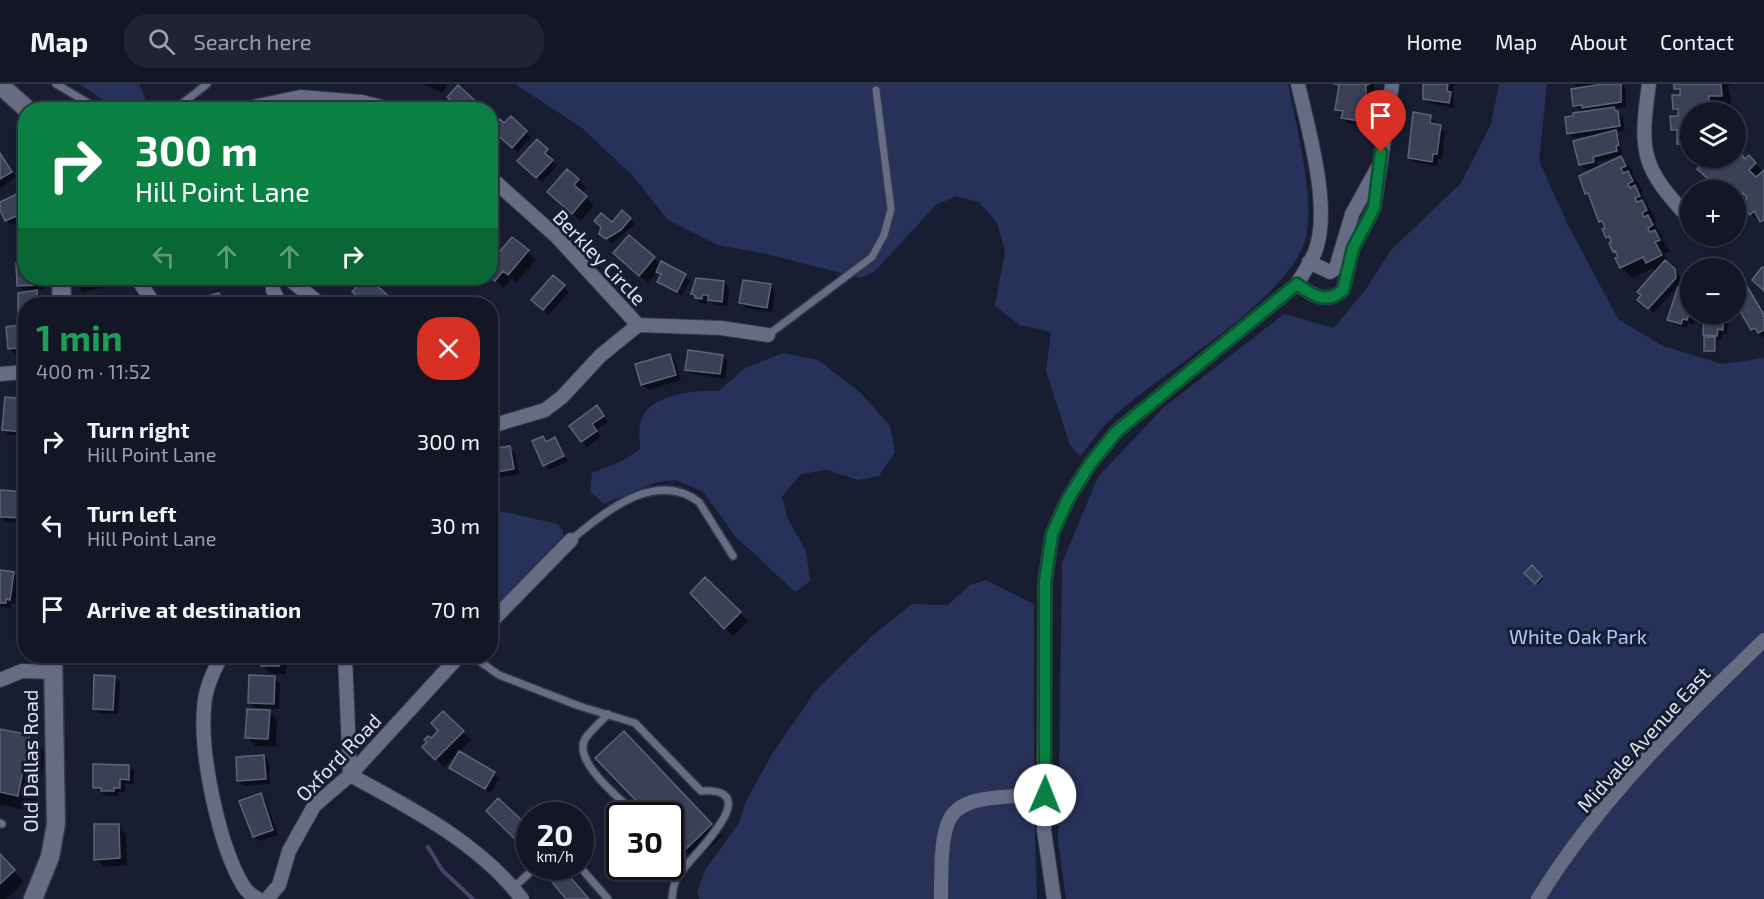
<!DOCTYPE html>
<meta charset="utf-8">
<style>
body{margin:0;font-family:"Exo 2",sans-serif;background:#1f2332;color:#f1f3f6;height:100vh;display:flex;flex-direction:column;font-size:22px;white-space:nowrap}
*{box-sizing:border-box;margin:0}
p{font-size:20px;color:#9c9fa7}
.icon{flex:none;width:33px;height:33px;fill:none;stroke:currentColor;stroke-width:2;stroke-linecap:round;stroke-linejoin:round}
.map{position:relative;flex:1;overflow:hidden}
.panel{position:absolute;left:18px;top:213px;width:480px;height:366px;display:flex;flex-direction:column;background:#121625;border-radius:24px;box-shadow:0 2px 4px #0004,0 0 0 2px #313542}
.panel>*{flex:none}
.top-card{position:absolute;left:18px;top:18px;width:480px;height:183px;border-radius:24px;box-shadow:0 2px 4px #0004,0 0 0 2px #313542;background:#0b8043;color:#fff;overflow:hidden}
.controls{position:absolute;left:1680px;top:18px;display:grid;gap:12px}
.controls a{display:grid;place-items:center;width:66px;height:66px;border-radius:50%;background:#121625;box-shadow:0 2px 4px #0004,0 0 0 2px #313542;font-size:30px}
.speed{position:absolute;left:516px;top:718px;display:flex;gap:12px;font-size:30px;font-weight:700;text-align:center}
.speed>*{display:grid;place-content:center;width:78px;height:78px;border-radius:50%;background:#121625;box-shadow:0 2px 4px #0004,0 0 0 2px #313542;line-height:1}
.speed small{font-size:15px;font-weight:400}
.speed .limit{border:3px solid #111;border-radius:9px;background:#fff;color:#111}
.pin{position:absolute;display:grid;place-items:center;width:51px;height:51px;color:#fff;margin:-62px -26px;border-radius:50% 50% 50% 0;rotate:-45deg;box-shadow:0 0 6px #0007}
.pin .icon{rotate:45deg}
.me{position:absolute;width:66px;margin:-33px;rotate:1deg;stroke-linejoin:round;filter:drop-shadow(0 0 4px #0008)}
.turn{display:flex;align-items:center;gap:21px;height:126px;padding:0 18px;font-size:27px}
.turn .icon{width:78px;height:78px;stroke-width:2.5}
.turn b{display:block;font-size:42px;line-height:51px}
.lanes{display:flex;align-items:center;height:57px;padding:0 18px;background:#0003;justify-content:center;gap:30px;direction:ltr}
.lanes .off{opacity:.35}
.round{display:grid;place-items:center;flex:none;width:63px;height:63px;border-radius:24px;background:#1f2332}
.headline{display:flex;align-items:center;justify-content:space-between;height:102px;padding:0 18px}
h1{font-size:36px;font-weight:700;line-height:45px;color:#1e9e55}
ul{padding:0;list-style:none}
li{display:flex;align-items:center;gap:18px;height:84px;padding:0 18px}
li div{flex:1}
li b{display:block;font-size:22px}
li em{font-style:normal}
header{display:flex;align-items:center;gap:36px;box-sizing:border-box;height:84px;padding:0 30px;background:#121625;border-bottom:2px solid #313542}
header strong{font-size:28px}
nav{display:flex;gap:33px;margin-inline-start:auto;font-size:21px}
.search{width:420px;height:54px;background:#1f2332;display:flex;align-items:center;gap:15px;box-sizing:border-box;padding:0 21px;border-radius:24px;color:#9c9fa7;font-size:22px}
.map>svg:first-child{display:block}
</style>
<header>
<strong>Map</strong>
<div class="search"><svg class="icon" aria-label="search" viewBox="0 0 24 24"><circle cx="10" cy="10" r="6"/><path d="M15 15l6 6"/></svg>Search here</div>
<nav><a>Home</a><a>Map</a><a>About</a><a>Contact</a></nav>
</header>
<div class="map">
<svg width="1764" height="815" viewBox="0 0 1764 815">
<rect width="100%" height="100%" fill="#181d31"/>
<path fill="#28315a" d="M79,0H139L148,21C124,35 99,12 79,0Z
M515,0H1288C1296,41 1315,113 1306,153C1291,216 1158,289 1109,337C1098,347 1090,361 1080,372L1070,361L1046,287L1051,248L1020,241L995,222L1005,167L997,139L979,118L955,112L935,122L874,188L860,194L763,169L717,161L667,135L634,93L582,44Z
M1499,0H1547L1539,77L1568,141L1618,235L1663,262L1722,280L1764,274V815H1066L1058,756L1062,479L1098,393L1163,324L1284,230L1334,244L1366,205L1391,166L1461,99L1491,40Z
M783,269L818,276L860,308L890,342L895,368L879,392L858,396L827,386L801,390L782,413L788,435L806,467L810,497L795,508L736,453L703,408L676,396L657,398L604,420L590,407L592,389L622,377L640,365C640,357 638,345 641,337C648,310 697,306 719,307L745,284Z
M491,425L557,440L563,446V452L491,528Z
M986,496L1034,520V712L1037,815H699L697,808L705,786L739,739L746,717L772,670L816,606L872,552L912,520L948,521L970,501Z"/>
<path fill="#0007" d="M423,0H447L443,9Z
M1336,0H1375L1374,6H1371L1370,29L1364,42L1348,39L1337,26L1340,4Z
M1425,0H1459L1453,1L1454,24L1429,19L1424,14Z
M1574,0H1621L1626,4V23L1614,25L1623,34L1625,47L1615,49L1620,53L1622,72L1597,78L1598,83L1586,86L1581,81L1589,52L1574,54L1568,49L1575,33L1582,29L1575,21L1579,5Z
M1675,0H1734L1728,2L1732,22L1719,23L1723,28H1690V70L1679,59L1678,52L1672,45L1680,33L1674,24L1683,12L1676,5Z
M1430,33L1436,38L1435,42L1445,48L1442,75L1438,74L1437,82L1414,78L1409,73Z
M526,48L531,53L518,68L498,50Z
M537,57L552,72L550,75L557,82L542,98L519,77Z
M1736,64L1746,76L1749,74L1764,88L1762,141L1747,125L1743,129L1736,121V106H1714L1706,98L1710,95L1699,85L1711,74L1715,78L1719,74H1736Z
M0,70L16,93L0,104Z
M1620,73L1632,85L1634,94L1639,99L1643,108L1641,109L1657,138L1654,139L1663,153L1661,154L1670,167L1664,170L1670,183L1680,192V199L1654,229L1644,221L1657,188L1653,184L1632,194L1621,183L1620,173L1614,159L1608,153L1607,144L1600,138L1587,109Z
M578,96L586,104L581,110L594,121L581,137L557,116Z
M21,110L26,114V135L11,141L6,136L0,119Z
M622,128L635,140L612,160L600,146L612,140Z
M528,168L536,176L517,198L512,194L504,204L490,192Z
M654,174L661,181L690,196L682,212L659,198L662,192L658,187L648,199L623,177Z
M553,193L569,208L549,230L533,216Z
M1686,193L1690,195V230H1696L1693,241L1688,239L1686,244L1674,240L1669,235Z
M26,194H42L43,205L23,207L18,201Z
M74,194H111L112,201L83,208L75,200Z
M366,194L391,216L396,220H368L359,213L354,207Z
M724,198L729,204L727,222L715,221L709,216L706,215V220L701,219L693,210Z
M770,202L775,207L772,228L746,224L740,218Z
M1747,204L1764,230V253L1752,245L1736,217V211Z
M36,207L42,213L43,220H26L25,236L19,231V211Z
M219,210L225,220H199L198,216Z
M110,216L116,220H84V218Z
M1705,230H1728L1727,250H1722V256H1717V269L1705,266L1709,255L1705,251Z
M26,242V268L15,270L10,265Z
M490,267L499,274L490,291Z
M670,271L675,276L681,296L648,306L643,301L637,281Z
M722,272L727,277L725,295L692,290L686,285Z
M26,316V352L8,351L3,345Z
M597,323L608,338L596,346L601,352L587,363L582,357Z
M543,353L547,358L554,355L568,377L550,386L545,381Z
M509,363L515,369L519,390L491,395L490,371Z
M26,409V439L6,438L1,433Z
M1532,483L1543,495L1538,501L1526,489Z
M0,487L13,489L18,495L15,520L11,519V524L0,523Z
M705,495L748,537L733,552L692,509Z
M93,572H124L123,580H101Z
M263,572H287L286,590H271L263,582Z
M114,593L120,599L118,630L99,629L94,624Z
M274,594L280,599L279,625L255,624L250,619Z
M269,628L277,636L276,663L255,662L247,653Z
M443,629L471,656L459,668L499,694L491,709L451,684L458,669L444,683L424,663L440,647Z
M0,646L29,652L46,669L34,727L0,721Z
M634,660L722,752L696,777L670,751V732H653Z
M264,672L269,678L270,700L244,702L239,697Z
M128,682L134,687V700H125V708H118V712H107L94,703Z
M261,711L266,716L278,751L259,757L254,752Z
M498,716L530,746V751L521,759L488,727Z
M118,741L126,750L127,781L104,783L96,775Z
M0,772L24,798L7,815H0Z
M623,783H642L632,792Z"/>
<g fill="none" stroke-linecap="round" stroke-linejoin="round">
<path stroke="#45446d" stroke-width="4" d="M428,763L442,786L473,815"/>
</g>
<path fill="#3a4157" stroke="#5c637b" stroke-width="1.5" d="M1370,0L1366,1V23L1359,37L1341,34L1343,27L1335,26L1339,1L1334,0Z
M1423,0H1448L1447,7L1451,8L1449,19L1423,15Z
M1603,0H1621V18L1582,24V21L1573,22L1571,5Z
M1674,0H1721L1722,12H1709V24H1720V28H1690V60H1677V46H1671L1670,32H1678V25H1673L1672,11H1680V5H1674Z
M458,1L481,22L478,26H460L447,13Z
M1614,23L1615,27H1618L1620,42L1567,50L1565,33L1573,32V29Z
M1413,28L1431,31L1430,39L1441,41L1437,70H1433L1432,78L1408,74Z
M511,32L527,47L512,64L491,45L500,35L504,39Z
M1616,46L1619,61L1616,62L1617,67L1593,73L1594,78L1579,81L1573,57Z
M537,55L548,65L545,69L553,76L536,94L517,77Z
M1736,62L1745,75L1749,71L1756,79L1749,86L1756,93L1764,86V136L1760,138L1754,127L1750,131L1740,120L1747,114L1743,109L1736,116V106H1725L1721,102L1712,106L1704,98L1708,95L1697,85L1709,74L1715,76L1736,74Z
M0,69L12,88L0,95Z
M1621,72L1626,82L1621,84L1623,89L1628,87L1633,97L1628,100L1630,104L1635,101L1640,112L1635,114L1637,118L1642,116L1647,126L1642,129L1644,133L1648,131L1653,141L1648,144L1650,148L1655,146L1660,156L1655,158L1662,171L1646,179L1643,173L1620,184L1615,174L1618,173L1615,167L1613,168L1609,159L1611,158L1609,152L1606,154L1602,145L1605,144L1602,137L1599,138L1588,109L1585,110L1579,92Z
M567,85L579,95L574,101L587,112L572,130L547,108Z
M21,108L26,117V128L5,137L0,126V118Z
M622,126L631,134L621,146L606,155L599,150L601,143L594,137L601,129L612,138Z
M629,151L655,173L639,192L613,169Z
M512,153L529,166L508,191L503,187L495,197L490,193V179Z
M1665,176L1675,185L1676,194L1648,225L1637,216L1641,211L1637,208Z
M661,177L686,190L677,208L657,198L661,190L656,188Z
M16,179H26V194H38V201L17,202Z
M1762,183L1764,184V207L1752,196Z
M553,191L565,201L543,226L531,216Z
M1685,192L1690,193V227L1687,236L1683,235L1681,240L1667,236L1678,203L1681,204Z
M72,194H105L74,200Z
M364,194H368L392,215L387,220H367L352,208Z
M696,194L724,197L722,218L708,216V211H702V215L695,214V211L691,210Z
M743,196L771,200L767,224L739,219Z
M1747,202L1764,231V246L1758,249L1755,244L1751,246L1736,220V209Z
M37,206L38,220H26V231L18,232V209Z
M219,209L223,220H197L196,215Z
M111,214L112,219L116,220H82V217Z
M1704,230H1723V246L1718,245L1717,252L1703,251Z
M26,240V263L8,265L6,243Z
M1704,253H1715V267H1704Z
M688,266L723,271L720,290L685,286Z
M670,270L676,291L641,301L635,280Z
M5,313L26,315L25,348L2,346Z
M597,321L604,332L592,340L597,347L581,358L569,342Z
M543,352L546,358L555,353L564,372L543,382L532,357Z
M510,362L514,385L490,389V365Z
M0,406L26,408V434L0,433Z
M1532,481L1542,492L1535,500L1524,489Z
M0,486L14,488L10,516L6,515V519H0Z
M705,493L741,528L724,545L690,509Z
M261,572H279V582H261Z
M94,591L115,592L113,626L93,625Z
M249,591L275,592L274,620L248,619Z
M247,625L270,626L268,655L245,654Z
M443,627L464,647L435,676L422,663L427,658L424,656L428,652L431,654L438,647L431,639Z
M0,645L30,651L18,712L0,708Z
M624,647L712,740L684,767L670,753V732H651L595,674Z
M459,667L495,688L485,705L449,684Z
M264,671L266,695L237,697L236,673Z
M93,680L129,681V696L120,695V704H114V707H101V704H93Z
M261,709L273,746L253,753L239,717Z
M498,714L528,742L515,755L486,727Z
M94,740H119L120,774L94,776Z
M0,770L15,786L0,800Z
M565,787L589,815H566L552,798Z"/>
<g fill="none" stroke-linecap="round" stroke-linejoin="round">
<g stroke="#343748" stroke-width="10">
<path id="lane" d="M56,0L100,26
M174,26L207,0
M768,251L872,173L884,151L891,125L876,6
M571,456C605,428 655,385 699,418L733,472
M472,572L499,591L579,622L635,639L701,707C770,703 688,775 678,792C673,799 673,807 672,815
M608,630C601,638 591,646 585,655C572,678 623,717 638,732
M0,739L2,740
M580,783L608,815
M513,804L536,783"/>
</g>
<g stroke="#343748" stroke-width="16">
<path id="street" d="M1649,0C1639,69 1642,84 1690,135
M239,26L300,13L362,18L393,26
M490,93L557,153L638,241L721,244L768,251
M1709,152L1713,156
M1309,178L1330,188L1336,184L1352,130L1378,83
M137,194L154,220
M272,194L273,206L280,220
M288,194L320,220
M1297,200C1312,211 1327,221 1343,206L1353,164L1374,124L1392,0
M0,290L26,288
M490,337L498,340L545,326L562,313L600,272L638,241
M490,539L571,456
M222,572C213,587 205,606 204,624C200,671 219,763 244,803C247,808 253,812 258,815
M345,572L350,691
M0,596L22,587L53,588
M350,691C411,724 479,759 522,815
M267,815L279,801L289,767L314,722L350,691L459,572
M941,815C941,713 947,716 1045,710
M1054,815L1044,746L1045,498L1052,450L1068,415L1090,380L1117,347L1297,200C1303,190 1310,179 1315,168C1332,124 1308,45 1298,0
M1538,815C1598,717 1682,635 1764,556"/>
</g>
<g stroke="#343748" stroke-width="21">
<path id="secondary" d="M0,1L28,26
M61,194L62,220
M33,815L50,773L56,740L53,572"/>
</g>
<use href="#lane" stroke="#656c84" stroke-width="7"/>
<use href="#street" stroke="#656c84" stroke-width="14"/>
<use href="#secondary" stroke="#656c84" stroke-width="18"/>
</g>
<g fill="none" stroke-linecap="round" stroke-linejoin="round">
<g stroke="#07532c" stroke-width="15">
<path id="route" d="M1045,711V498L1052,450L1068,415L1090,380L1117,347L1297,200C1312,211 1327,221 1343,206L1353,164L1374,124L1381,68"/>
</g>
<use href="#route" stroke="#0b8043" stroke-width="10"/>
</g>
<g text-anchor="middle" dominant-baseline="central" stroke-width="6" stroke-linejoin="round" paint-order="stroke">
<g font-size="20" fill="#dee3f1" stroke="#181d31">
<text transform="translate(600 173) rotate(46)">Berkley Circle</text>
<text transform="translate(1643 655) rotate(-48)">Midvale Avenue East</text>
<text transform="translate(338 673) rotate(-46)">Oxford Road</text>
<text transform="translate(30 677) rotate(-90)">Old Dallas Road</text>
</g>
<g font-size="20" fill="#b5c5fd" stroke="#181d31">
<text x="1578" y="552">White Oak Park</text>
</g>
</g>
</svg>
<div class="controls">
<a><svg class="icon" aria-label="layers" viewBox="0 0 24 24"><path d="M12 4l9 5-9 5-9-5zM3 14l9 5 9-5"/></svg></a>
<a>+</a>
<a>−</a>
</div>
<div class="speed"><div>20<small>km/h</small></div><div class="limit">30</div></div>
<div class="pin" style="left:1381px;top:68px;background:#d93025"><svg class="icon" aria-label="arrive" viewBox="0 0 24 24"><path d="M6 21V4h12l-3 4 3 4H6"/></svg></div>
<svg class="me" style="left:1045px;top:711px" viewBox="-20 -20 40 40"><circle r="19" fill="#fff"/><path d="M0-13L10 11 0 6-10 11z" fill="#0b8043"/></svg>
<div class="top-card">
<div class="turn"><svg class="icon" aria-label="right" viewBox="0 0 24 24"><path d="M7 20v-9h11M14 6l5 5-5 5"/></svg><div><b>300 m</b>Hill Point Lane</div></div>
<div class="lanes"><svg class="icon off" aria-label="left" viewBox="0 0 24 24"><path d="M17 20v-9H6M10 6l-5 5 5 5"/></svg><svg class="icon off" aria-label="ahead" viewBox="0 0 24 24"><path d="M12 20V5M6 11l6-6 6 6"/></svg><svg class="icon off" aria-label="ahead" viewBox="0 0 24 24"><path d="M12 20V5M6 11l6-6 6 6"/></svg><svg class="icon" aria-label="right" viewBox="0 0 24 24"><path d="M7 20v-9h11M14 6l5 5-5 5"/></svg></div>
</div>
<section class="panel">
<div class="headline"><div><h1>1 min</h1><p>400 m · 11:52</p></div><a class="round" style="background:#d93025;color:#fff"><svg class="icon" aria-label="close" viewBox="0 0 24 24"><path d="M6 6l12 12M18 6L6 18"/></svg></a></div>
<ul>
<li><svg class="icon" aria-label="right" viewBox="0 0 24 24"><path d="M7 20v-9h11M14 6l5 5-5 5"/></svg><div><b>Turn right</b><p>Hill Point Lane</p></div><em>300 m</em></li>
<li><svg class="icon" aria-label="left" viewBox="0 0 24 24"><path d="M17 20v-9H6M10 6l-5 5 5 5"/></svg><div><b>Turn left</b><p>Hill Point Lane</p></div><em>30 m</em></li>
<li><svg class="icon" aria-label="arrive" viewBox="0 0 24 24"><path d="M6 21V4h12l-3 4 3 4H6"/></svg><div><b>Arrive at destination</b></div><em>70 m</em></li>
</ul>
</section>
</div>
